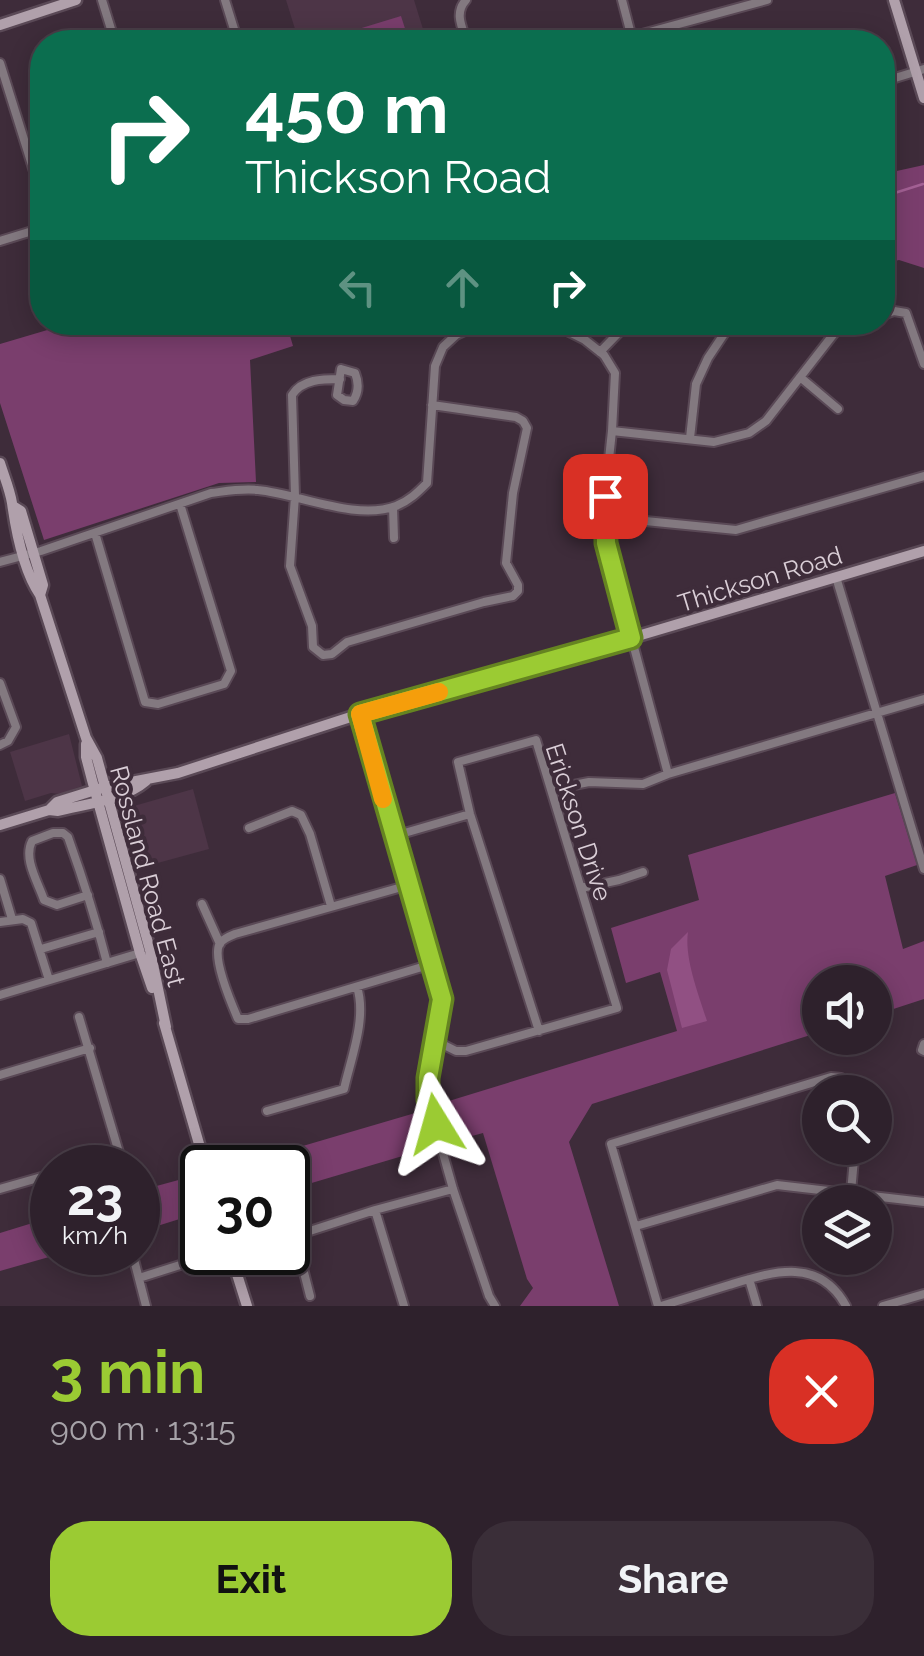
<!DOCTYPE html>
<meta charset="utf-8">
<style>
body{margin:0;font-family:Raleway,sans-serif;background:#3a2e38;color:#f1f3f6;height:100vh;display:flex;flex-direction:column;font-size:38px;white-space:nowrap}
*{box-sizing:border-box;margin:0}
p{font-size:32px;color:#a7a3a9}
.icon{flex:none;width:55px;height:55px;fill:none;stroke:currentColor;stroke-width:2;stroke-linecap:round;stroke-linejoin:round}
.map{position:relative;height:1306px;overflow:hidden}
.sheet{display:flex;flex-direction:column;background:#2e212c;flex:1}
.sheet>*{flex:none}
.hud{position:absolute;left:30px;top:30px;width:865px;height:305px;border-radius:40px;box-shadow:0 5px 25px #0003,0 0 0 2px #493e48;background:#0b6e4f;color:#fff;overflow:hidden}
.buttons{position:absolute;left:802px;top:965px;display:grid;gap:20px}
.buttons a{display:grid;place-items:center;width:90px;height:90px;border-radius:50%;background:#2e212c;box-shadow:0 5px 25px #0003,0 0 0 2px #493e48;font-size:50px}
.speed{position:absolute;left:30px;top:1145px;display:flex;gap:20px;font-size:50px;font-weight:700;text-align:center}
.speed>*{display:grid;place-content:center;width:130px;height:130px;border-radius:50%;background:#2e212c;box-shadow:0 5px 25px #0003,0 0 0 2px #493e48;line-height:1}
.speed small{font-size:25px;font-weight:400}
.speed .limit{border:5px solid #111;border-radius:15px;background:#fff;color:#111}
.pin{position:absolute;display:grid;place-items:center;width:85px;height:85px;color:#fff;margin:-42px;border-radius:20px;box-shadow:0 5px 15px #0006}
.me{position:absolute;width:110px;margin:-55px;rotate:352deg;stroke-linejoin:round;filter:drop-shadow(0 0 8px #0008)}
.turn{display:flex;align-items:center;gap:35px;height:210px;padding:0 50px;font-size:45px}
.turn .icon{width:130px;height:130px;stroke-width:2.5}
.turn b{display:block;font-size:70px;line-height:85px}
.lanes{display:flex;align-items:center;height:95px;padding:0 50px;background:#0003;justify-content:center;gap:50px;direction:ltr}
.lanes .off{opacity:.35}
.round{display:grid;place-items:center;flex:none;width:105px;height:105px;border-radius:40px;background:#3a2e38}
.head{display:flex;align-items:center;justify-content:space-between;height:170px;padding:0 50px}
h1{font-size:60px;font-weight:700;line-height:75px;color:#9bcb33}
.cta{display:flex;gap:20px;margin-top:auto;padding:20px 50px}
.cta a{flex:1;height:115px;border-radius:40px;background:#9bcb33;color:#111;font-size:40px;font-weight:700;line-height:115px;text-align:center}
.cta a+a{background:#3a2e38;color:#f1f3f6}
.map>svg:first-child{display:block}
</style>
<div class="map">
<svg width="924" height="1306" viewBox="0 0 924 1306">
<rect width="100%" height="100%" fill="#3e2c3a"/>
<path fill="#4d3547" d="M286,0H414L427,42H299Z
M69,734L82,786L60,794L51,793L25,801L10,752Z
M193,789L209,849L143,867L127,808Z"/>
<path fill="#7a3e6d" d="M401,16L409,41L345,42L342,34Z
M924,165V268L899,260L883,264V174Z
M286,322L293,346L250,360L256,482L219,483L44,540L0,403V344L71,323Z
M895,793L917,865L885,876L903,949L924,941V999L875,1015V982H820V1032L592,1104L569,1142L619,1306H520L533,1288L527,1279L483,1133L450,1142L439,1104L677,1031L660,972L626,983L611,928L699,900L688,855Z
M422,1111L433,1147L288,1190V1168L257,1167L255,1160Z
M197,1175L202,1193V1212L138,1232V1191Z
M52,1217V1252L63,1253L0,1271V1233Z"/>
<path fill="#915083" d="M688,932C684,958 699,996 707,1021L682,1028L667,970L671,949Z"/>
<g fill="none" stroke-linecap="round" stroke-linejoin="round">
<path stroke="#a46195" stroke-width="2.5" d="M882,197L923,184"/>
<g stroke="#5a4956" stroke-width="12">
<path id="street" d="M102,0L115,42
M225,0L238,42
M466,0C454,13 462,27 467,42
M622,0L633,42
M631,37L767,0
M0,63L42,197
M882,82L924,69
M0,241L42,228
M882,315L894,311L906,313L924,364
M80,322L81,326
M600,352L629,322
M341,369L355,373C359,383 359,392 353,401L344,400L337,395Z
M800,377L838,409
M340,379C323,379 302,379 292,395L295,496L290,566L312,626L313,647L323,655L332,654L347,642L484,602L513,596L518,591V585L506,563L513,493L527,428L523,421L516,417L432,405
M612,431L714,442L749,433L766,421L836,331L861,322
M690,438L696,384L708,358L726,331
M393,507L394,538
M605,517L736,530L924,476
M95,533L145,702L158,704L224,684L231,671L180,504
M0,562L41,551L211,493C227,491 242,488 258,490C299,494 356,521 396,506C409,501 418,492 427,483L435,366L443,347L456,335L479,324L567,331L585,340L604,355L615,373L612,431L605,496L606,543L668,774
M836,577L924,869
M0,683L16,727L8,741L0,745
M360,714L441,999L428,1078V1100L453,1189L489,1296L495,1306
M553,789L589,782L643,784L668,774L924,699
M249,828L292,811L301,815L310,834L331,906
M394,836L470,814
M0,879L12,919
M409,885L235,934C230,936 223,939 220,943C211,957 232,1005 238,1019H248L432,964
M581,888L619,880L643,872
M88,895L57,905L44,900C38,882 23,859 32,841L53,833H63L68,837C83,879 96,920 107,963
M202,904L220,944
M0,922L23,919L31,923L49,980
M41,949L99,932
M0,995L140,953
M79,1017L120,1156L121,1168
M436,1041L456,1051H466L617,1008L536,740L458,762L470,814L539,1031
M924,1044L922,1050L924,1051
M0,1075L90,1048
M267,1111L344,1089C351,1058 367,1018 357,987
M77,1168L120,1156
M0,1189L52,1174
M851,1192L855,1148
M375,1210L404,1306
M636,1226L777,1185L924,1202
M295,1237L310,1296
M288,1238L375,1210L453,1189
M132,1252L146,1306
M139,1278L221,1252
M749,1279L757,1306
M658,1306L611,1144L831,1077L841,1078L845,1092
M661,1306C684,1299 706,1292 729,1285C772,1272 819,1256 846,1306
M883,1306L924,1294"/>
</g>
<g stroke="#5a4956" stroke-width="15">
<path id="secondary" d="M894,0L924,98
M0,25L76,0
M0,463C4,476 10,490 12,503C16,532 23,570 40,595L86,738L97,758L150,950L166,1027
M13,506L21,511L43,585L40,595
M86,744V757L92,780L140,953L152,988
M49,810L57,802L105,787L178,773L360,714L631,638L924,551
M0,825L49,810L58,811C86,804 124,800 146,781
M164,1023L206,1168
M230,1252L247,1306"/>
</g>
<use href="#street" stroke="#837980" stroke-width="8"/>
<use href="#secondary" stroke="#b0a0ab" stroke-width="10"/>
</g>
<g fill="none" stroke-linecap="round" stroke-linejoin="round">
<g stroke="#658421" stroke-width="25">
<path id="route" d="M436,1124L428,1100V1078L442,999L360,714L631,638L606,543L605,496"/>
</g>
<use href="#route" stroke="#9bcb33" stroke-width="18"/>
<path stroke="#f59e0b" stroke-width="18" d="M383,799L360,714L439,692"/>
</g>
<g text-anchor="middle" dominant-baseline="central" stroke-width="8" stroke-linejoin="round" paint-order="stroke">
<g font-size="25" fill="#daced7" stroke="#3e2c3a">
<text transform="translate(760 579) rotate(-17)">Thickson Road</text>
<text transform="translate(579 822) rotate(72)">Erickson Drive</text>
<text transform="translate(148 876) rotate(75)">Rossland Road East</text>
</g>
</g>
</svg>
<div class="buttons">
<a><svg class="icon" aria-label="sound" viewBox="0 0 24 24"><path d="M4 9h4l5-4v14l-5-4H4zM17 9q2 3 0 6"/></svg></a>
<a><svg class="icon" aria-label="search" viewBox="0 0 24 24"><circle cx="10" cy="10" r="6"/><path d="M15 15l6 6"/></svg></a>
<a><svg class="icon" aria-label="layers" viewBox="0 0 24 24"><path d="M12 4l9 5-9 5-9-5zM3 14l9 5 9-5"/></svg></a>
</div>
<div class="speed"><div>23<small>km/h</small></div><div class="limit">30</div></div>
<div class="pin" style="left:605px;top:496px;background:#d93025"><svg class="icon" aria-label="arrive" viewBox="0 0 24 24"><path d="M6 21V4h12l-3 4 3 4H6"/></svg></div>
<svg class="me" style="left:436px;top:1124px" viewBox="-20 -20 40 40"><path d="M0-17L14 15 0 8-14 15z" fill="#9bcb33" stroke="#fff" stroke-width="4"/></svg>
<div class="hud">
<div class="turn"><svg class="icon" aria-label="right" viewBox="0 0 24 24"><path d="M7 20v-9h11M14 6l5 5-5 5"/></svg><div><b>450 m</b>Thickson Road</div></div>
<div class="lanes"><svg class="icon off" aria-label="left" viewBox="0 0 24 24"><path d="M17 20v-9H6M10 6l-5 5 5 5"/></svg><svg class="icon off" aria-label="ahead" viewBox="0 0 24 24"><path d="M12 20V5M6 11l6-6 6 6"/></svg><svg class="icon" aria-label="right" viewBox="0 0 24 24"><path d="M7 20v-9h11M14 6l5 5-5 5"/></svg></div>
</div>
</div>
<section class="sheet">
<div class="head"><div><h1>3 min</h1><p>900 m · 13:15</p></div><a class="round" style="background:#d93025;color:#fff"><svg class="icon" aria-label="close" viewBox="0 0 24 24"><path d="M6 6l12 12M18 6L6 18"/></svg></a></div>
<div class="cta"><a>Exit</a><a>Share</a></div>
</section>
